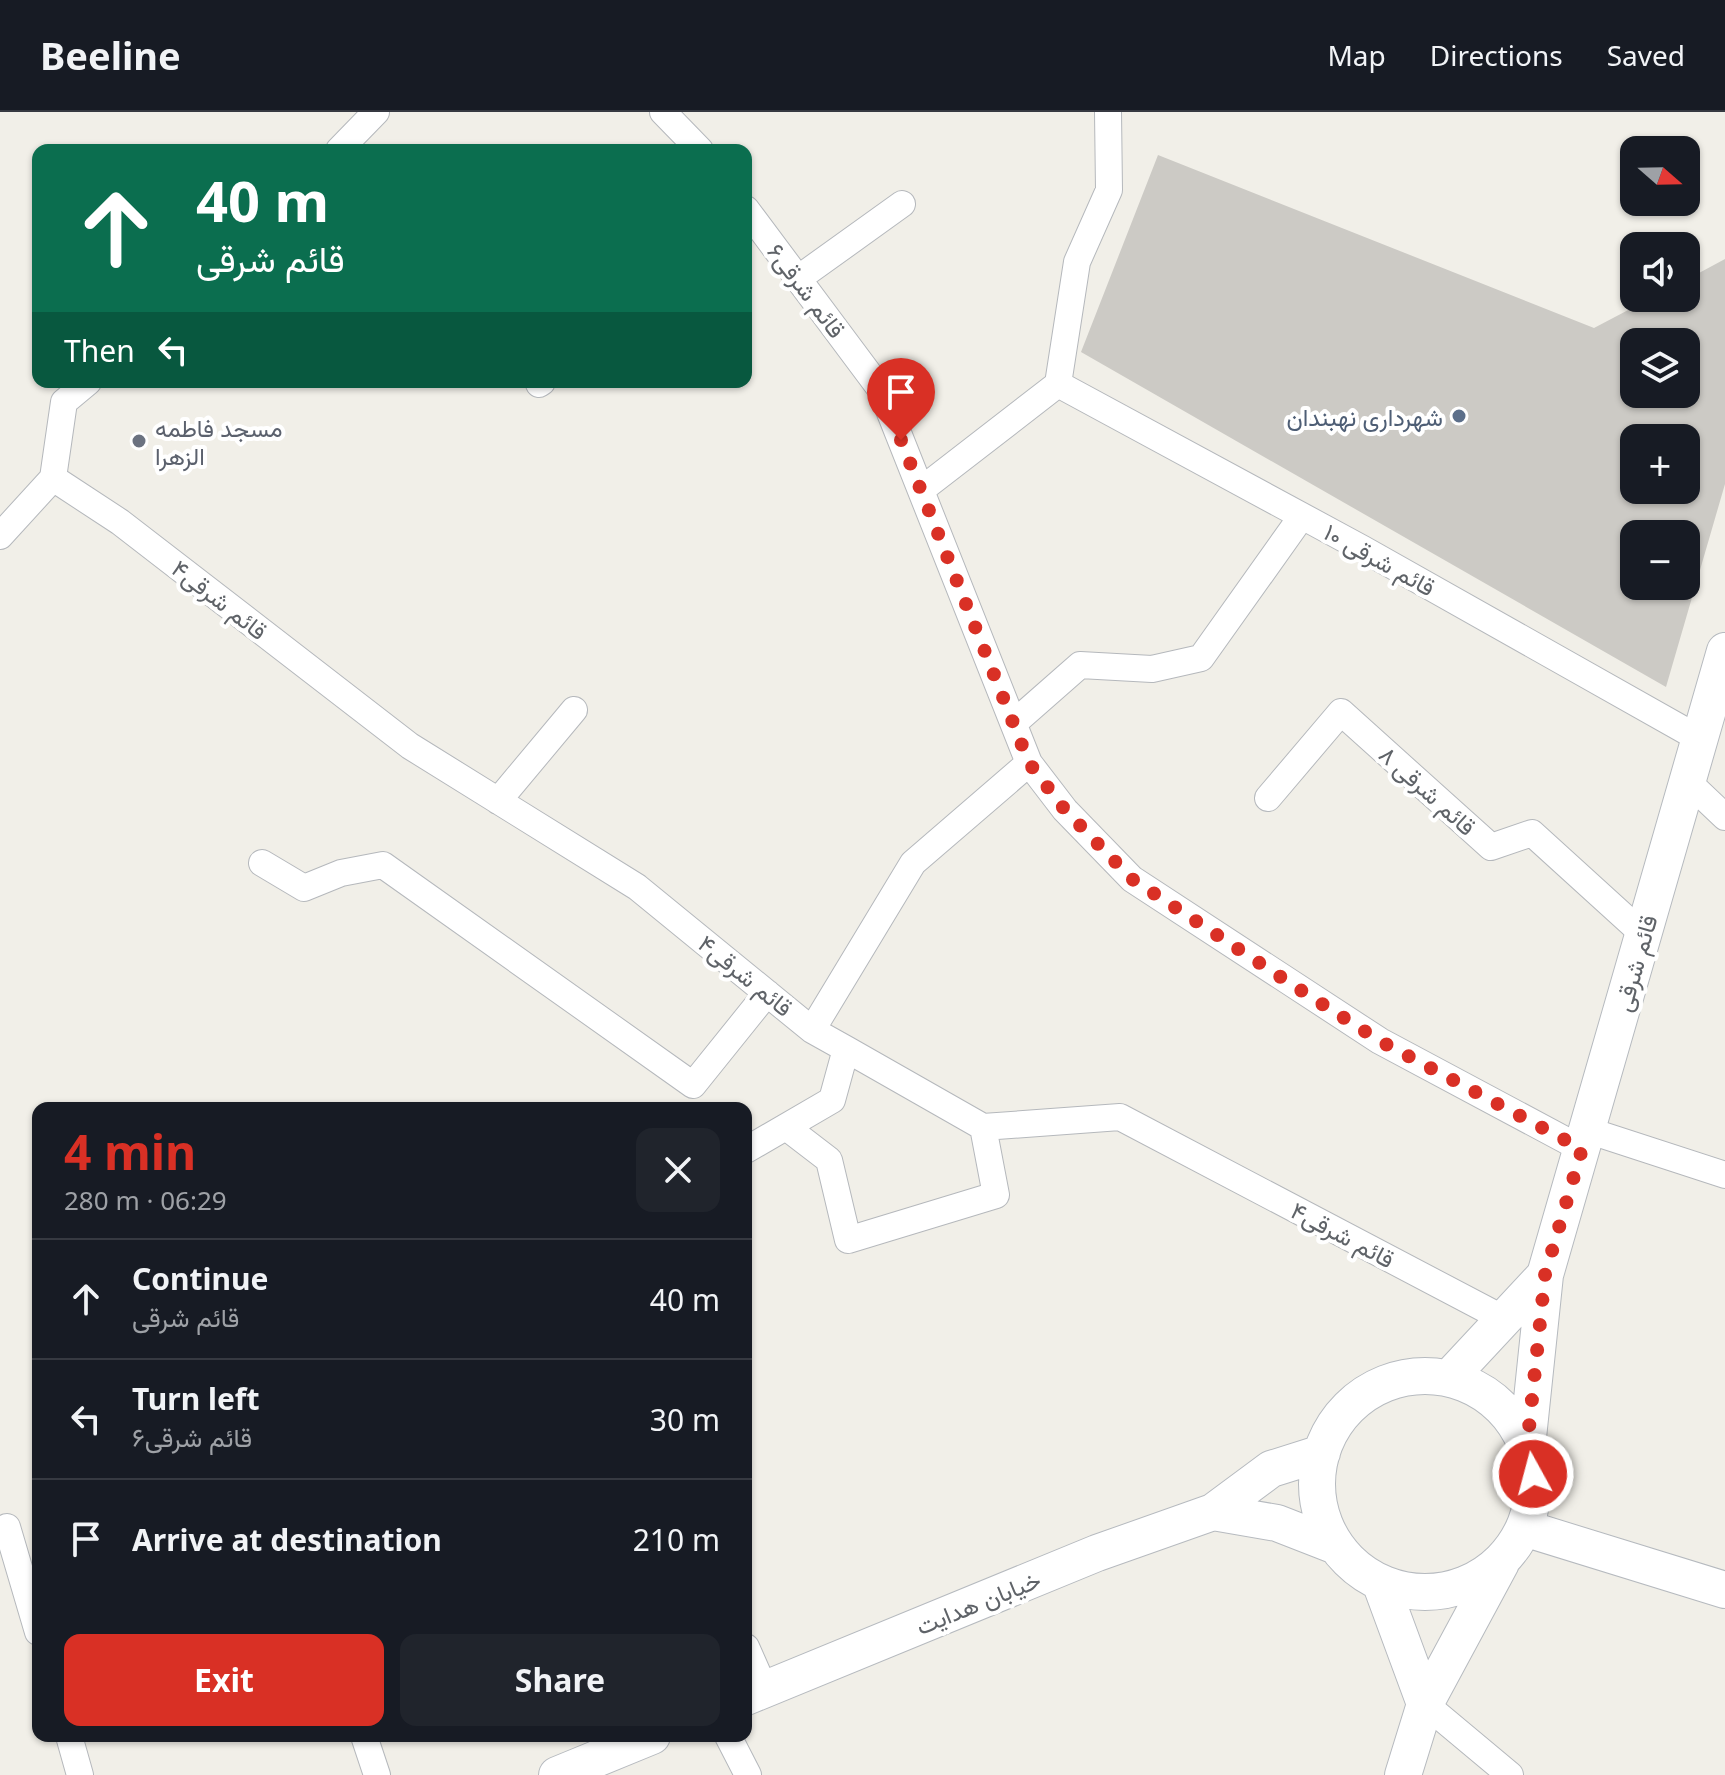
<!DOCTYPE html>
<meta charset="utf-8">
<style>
body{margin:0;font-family:"Noto Sans",Vazirmatn,sans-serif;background:#20242c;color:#f1f3f6;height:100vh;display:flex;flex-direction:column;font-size:30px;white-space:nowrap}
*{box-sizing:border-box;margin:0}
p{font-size:26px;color:#9ea1a6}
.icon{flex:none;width:44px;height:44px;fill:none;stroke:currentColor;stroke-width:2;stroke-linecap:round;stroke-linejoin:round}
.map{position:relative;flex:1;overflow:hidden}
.side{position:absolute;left:32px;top:990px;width:720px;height:640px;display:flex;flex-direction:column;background:#171b24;border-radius:16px;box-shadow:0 2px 6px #0004}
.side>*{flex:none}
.banner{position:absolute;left:32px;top:32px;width:720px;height:244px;border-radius:16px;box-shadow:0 2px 6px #0004;background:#0b6e4f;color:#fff;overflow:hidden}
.needle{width:52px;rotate:110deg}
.buttons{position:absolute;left:1620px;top:24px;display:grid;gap:16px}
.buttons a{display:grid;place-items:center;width:80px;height:80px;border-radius:16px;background:#171b24;box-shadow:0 2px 6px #0004;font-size:40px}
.pin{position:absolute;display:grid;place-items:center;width:68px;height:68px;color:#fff;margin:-82px -34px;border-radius:50% 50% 50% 0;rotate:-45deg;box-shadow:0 0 8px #0007}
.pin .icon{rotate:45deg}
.me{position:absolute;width:88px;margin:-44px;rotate:353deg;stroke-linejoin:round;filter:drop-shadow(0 0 6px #0008)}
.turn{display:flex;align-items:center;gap:28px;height:168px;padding:0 32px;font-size:36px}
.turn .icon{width:104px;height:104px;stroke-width:2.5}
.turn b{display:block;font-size:56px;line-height:68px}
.then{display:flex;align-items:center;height:76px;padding:0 32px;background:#0003;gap:16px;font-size:30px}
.round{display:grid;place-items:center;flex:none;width:84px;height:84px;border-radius:16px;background:#20242c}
.headline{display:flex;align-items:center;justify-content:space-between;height:136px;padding:0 32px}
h1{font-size:48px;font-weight:700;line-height:60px;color:#d93025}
.cta{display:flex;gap:16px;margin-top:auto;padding:16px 32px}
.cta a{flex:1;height:92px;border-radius:16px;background:#d93025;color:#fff;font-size:32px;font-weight:700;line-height:92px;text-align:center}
.cta a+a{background:#20242c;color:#f1f3f6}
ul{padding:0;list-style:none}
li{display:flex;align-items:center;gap:24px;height:120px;padding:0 32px;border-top:2px solid #363941}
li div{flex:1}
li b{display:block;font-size:30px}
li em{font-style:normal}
header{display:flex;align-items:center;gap:48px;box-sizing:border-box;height:112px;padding:0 40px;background:#171b24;border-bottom:2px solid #363941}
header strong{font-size:38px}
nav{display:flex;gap:44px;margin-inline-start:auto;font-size:28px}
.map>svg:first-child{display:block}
</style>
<header>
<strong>Beeline</strong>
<nav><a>Map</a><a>Directions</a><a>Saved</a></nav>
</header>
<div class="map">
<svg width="1725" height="1663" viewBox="0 0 1725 1663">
<rect width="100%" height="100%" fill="#f1efe8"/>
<path fill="#cccac5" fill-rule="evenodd" d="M1158,43L1594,216L1651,186H1686V168L1725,147V372L1666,575L1081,240ZM1634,230H1686V282H1634ZM1634,326H1686V378H1634ZM1634,422H1686V474H1634Z"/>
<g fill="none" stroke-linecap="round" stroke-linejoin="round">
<g stroke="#b5b8bc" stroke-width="28">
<path id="street" d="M663,0L700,38
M339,38L376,0
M746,97L881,278L1029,651L1065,698L1132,767L1380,929L1582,1037
M799,166L902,92
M539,272L542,270
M1058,272L1363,437L1700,627
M53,366L120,410L410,634L637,775L812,918L846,937L983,1015L1120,1005L1504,1207
M53,366L64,290L88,270
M921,378L1058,272L1077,150L1109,78L1108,0
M0,424L53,366
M1014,611L1080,553L1152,557L1201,546L1302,404
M1687,669L1725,705
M1268,686L1341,600L1491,735L1532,721L1643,822
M498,689L574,598
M262,751L304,776L341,761L383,753L693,973L767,881
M812,918L913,751L1029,651
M786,1015L829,1048L848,1128L996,1083L983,1015
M1587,1018L1725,1063
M746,1038L832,988L846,937
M7,1415L38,1520
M746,1535L765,1578
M1425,1592L1510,1663
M69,1624L80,1663
M364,1624L377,1663
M728,1624L748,1663"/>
</g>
<g stroke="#b6babf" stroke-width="38">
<path id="secondary" d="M1317 1372a108 108 0 1 1 216 0a108 108 0 1 1-216 0Z
M1449,1266L1545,1163
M1527,1335L1545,1163L1725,539
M1213,1400L1277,1411L1336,1434
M1524,1416L1725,1478
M1380,1470L1425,1592
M746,1585L1097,1441L1213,1400L1271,1357L1322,1341
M557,1663L652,1624
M1403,1663L1425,1592L1501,1451"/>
</g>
<use href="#street" stroke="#fff" stroke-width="26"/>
<use href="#secondary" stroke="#fff" stroke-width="36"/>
</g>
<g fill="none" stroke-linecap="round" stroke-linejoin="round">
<path stroke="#d93025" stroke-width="14" stroke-dasharray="0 25.2" d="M901,328L1029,651L1065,698L1132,767L1305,881L1380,929L1582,1037L1545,1163L1527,1335L1533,1362"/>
</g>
<circle fill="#5c6f8a" stroke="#fff" stroke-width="3" cx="1459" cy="304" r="8"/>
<circle fill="#6b7280" stroke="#fff" stroke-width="3" cx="139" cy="329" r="8"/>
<g text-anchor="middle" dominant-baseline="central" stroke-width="8" stroke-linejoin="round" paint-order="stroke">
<g font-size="24" fill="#5f6368" stroke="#fff">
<text transform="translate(807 178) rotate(53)">۶قائم شرقی</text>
<text transform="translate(1380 447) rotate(29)">قائم شرقی ۱۰</text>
<text transform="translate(220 487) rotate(38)">۴قائم شرقی</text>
<text transform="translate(1428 678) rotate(42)">قائم شرقی ۸</text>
<text transform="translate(1635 851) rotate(-74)">قائم شرقی</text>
<text transform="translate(746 863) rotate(39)">۴قائم شرقی</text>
<text transform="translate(1343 1122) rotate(28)">۴قائم شرقی</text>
<text transform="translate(978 1490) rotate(-22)">خیابان هدایت</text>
</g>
<g font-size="24" fill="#4e5e75" stroke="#fff" text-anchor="end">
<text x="1443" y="304">شهرداری نهبندان</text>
</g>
<g font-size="24" fill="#5b616d" stroke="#fff" text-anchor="start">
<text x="155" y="315">مسجد فاطمه<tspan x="155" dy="28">الزهرا</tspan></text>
</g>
</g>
</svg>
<div class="buttons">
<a><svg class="needle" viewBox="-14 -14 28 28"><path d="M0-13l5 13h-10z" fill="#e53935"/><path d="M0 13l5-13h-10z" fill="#9ea1a6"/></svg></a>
<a><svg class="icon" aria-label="sound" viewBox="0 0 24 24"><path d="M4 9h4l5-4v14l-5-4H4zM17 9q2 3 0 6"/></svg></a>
<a><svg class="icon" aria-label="layers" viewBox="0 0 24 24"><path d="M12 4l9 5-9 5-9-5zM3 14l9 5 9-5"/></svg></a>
<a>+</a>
<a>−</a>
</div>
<div class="pin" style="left:901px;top:328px;background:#d93025"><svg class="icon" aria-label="arrive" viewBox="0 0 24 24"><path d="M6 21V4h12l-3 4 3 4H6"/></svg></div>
<svg class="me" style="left:1533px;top:1362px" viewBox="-20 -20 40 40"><circle r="17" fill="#d93025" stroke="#fff" stroke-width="3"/><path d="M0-11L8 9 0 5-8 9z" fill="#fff"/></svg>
<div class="banner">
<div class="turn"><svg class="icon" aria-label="ahead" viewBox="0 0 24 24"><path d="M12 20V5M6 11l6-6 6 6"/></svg><div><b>40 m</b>قائم شرقی</div></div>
<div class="then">Then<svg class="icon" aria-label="left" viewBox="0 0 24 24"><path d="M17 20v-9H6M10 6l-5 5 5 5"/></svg></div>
</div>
<section class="side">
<div class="headline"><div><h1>4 min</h1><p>280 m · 06:29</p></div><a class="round"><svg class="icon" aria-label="close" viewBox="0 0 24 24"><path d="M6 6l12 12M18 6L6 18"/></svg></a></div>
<ul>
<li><svg class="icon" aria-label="ahead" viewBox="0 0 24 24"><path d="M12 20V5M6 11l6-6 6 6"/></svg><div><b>Continue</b><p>قائم شرقی</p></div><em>40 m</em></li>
<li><svg class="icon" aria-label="left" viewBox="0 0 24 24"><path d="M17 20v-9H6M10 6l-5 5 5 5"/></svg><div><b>Turn left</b><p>۶قائم شرقی</p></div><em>30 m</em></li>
<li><svg class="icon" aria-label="arrive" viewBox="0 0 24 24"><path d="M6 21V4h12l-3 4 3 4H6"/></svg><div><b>Arrive at destination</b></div><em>210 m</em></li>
</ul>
<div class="cta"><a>Exit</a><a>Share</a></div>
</section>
</div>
